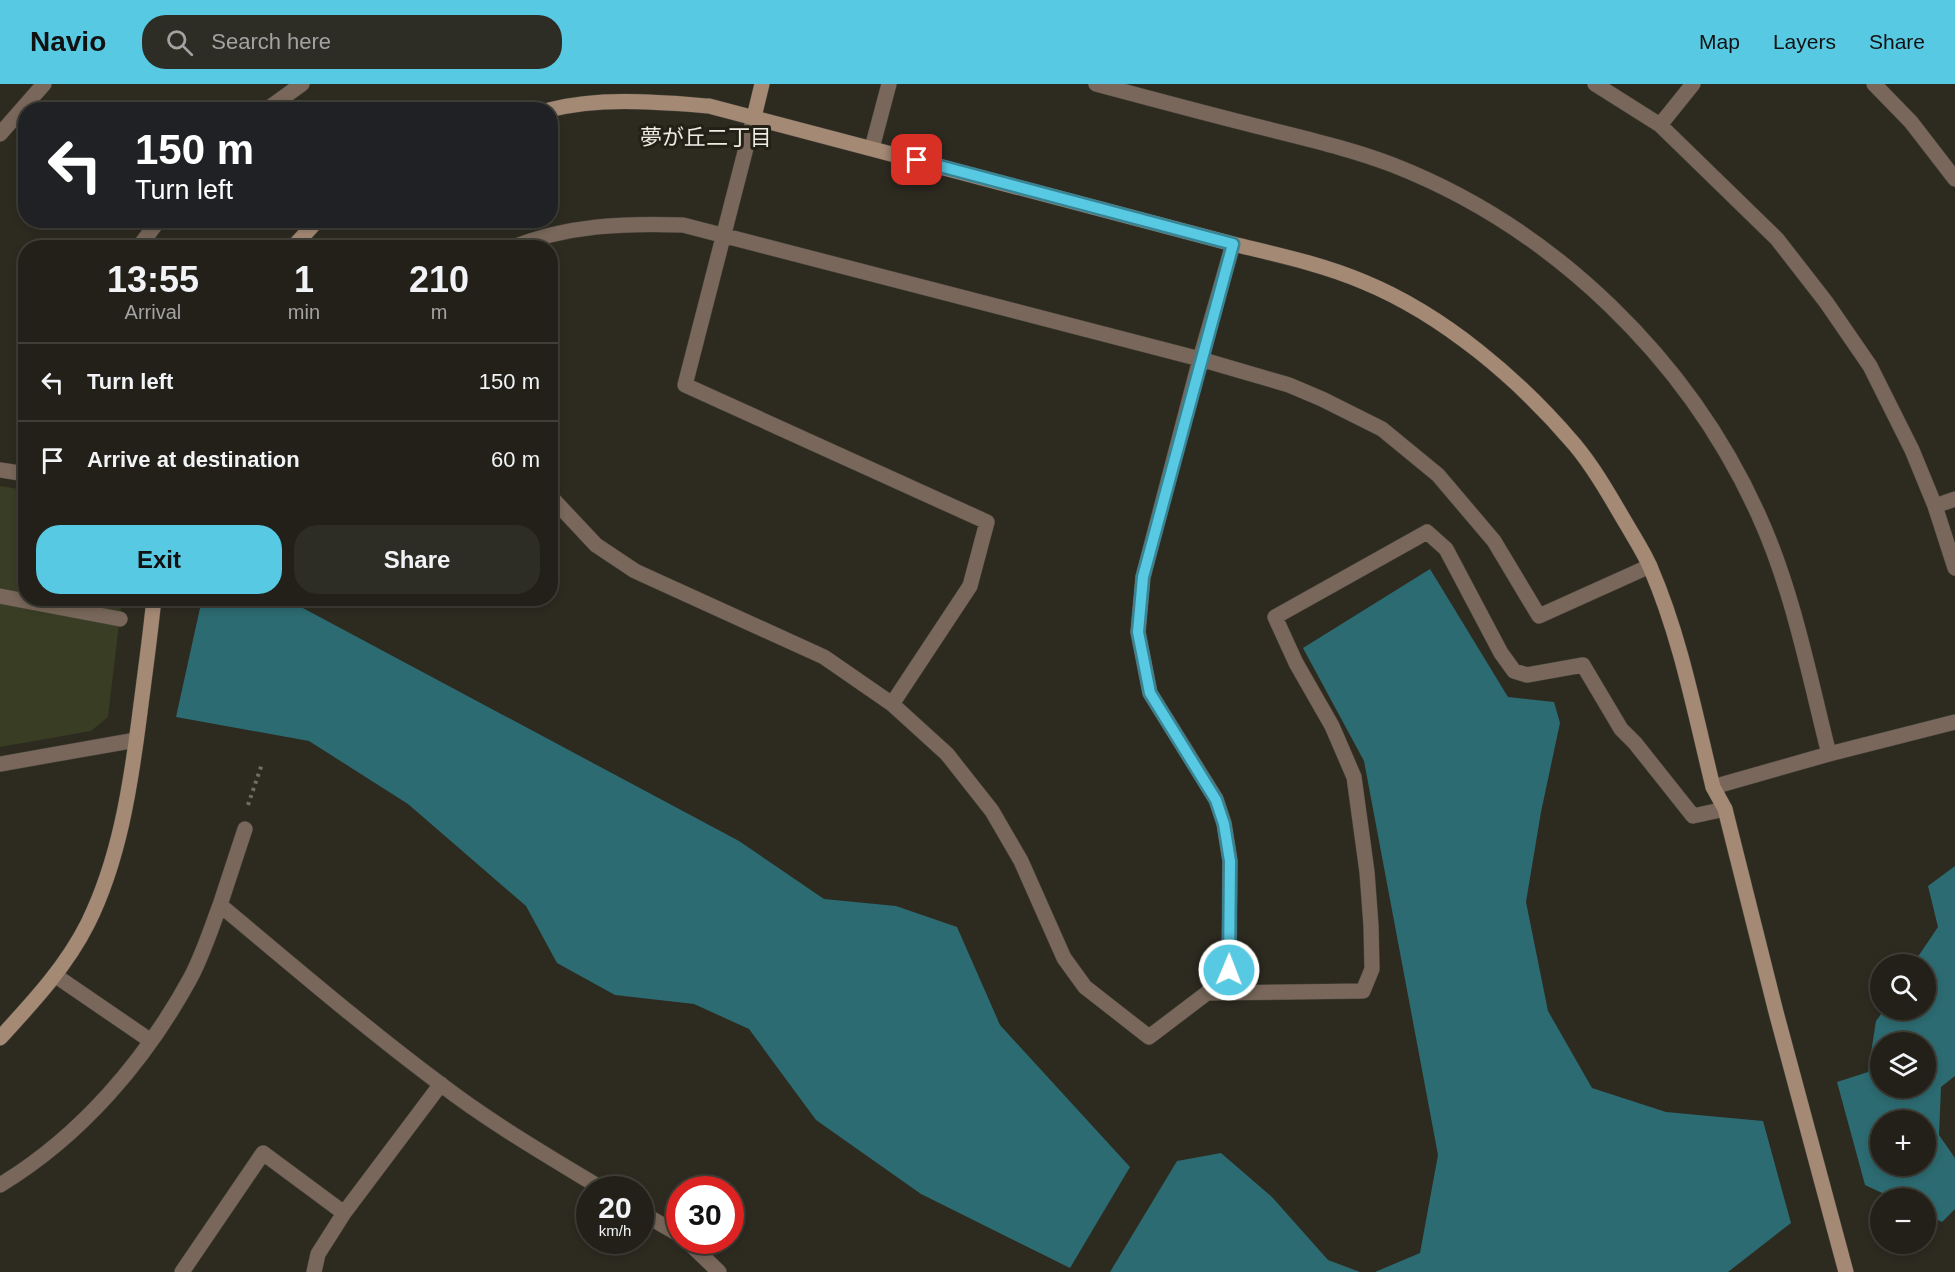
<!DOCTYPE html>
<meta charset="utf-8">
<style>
body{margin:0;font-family:Helvetica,"Noto Sans JP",sans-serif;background:#2e2d25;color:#f1f3f6;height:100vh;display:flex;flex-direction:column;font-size:22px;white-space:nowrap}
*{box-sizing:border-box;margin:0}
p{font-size:20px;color:#a2a3a2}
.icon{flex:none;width:33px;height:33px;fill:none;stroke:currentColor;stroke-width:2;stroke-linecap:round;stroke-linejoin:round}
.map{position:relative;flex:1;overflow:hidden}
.details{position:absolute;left:18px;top:156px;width:540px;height:366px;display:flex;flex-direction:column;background:#222018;border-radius:24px;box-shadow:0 3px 9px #0003,0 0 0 2px #3f3e37}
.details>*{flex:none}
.top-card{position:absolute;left:18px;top:18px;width:540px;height:126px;border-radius:24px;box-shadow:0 3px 9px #0003,0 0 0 2px #3f3e37;background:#202124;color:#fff;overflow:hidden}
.fabs{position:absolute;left:1870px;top:870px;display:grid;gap:12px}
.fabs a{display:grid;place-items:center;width:66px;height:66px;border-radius:50%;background:#222018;box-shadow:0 3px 9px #0003,0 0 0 2px #3f3e37;font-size:30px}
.speed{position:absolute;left:576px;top:1092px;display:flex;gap:12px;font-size:30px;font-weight:700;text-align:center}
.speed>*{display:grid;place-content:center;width:78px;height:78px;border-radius:50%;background:#222018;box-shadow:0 3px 9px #0003,0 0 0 2px #3f3e37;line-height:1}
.speed small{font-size:15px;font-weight:400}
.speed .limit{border:9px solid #d22;background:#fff;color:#111}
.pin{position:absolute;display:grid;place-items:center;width:51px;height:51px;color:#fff;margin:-26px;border-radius:12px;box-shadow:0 3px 9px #0006}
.me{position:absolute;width:66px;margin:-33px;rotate:1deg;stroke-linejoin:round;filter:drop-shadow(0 0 4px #0008)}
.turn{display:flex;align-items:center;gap:21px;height:126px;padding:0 18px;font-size:27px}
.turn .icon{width:78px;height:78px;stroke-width:2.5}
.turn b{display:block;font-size:42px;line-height:51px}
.eta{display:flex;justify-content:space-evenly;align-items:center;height:102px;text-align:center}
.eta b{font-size:36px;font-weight:700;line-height:42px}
.primary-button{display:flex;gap:12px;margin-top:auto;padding:12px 18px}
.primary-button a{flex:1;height:69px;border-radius:24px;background:#57c9e2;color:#111;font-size:24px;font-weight:700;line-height:69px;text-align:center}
.primary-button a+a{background:#2e2d25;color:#f1f3f6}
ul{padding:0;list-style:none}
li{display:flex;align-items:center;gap:18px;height:78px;padding:0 18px;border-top:2px solid #3f3e37}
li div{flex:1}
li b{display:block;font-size:22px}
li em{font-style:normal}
header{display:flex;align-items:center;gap:36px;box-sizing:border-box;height:84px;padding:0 30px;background:#57c9e2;color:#111}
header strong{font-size:28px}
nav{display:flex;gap:33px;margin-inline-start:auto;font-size:21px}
.search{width:420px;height:54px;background:#2e2d25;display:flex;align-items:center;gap:15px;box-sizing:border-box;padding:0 21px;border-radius:24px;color:#a2a3a2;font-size:22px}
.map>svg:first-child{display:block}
</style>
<header>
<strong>Navio</strong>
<div class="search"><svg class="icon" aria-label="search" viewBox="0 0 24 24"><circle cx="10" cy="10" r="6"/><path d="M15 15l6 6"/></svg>Search here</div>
<nav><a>Map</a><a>Layers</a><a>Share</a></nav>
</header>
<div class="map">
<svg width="1955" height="1188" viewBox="0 0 1955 1188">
<rect width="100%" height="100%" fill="#2d2a20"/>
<path fill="#383d24" d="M0,402L25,406L26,514L122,515L108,633L91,647L0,663Z"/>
<path fill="#2c6b71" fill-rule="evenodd" d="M1430,485L1508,613L1554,618L1560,639L1541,728L1526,818L1548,927L1592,1004L1666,1028L1763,1037L1791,1139L1728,1188H1375L1420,1169L1438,1071L1364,677L1303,564Z
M202,515H286L739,757L824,815L896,822L957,843L1000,941L1130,1083L1070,1184L921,1110L816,1036L749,945L694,920L615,911L557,879L526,822L408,720L309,657L176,633Z
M1955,782V992L1941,1003L1939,1051L1955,1074V1125L1942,1138L1926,1130V1114H1893L1865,1101L1837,998L1868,988L1876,937L1884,926H1926V880H1913L1938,843L1928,802ZM1881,958H1926V1004H1881ZM1881,1036H1926V1082H1881Z
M1221,1069L1272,1113L1328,1176L1360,1188H1110L1177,1077Z"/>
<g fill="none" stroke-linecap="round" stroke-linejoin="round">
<g stroke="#48453b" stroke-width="16">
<path id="street" d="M1096,0C1152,15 1208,30 1264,44C1307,55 1351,65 1393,81C1554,144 1689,276 1759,432C1793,507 1809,591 1829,670
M1595,0L1660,41L1777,155L1826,218L1870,282L1912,366L1935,422L1955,484
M1874,0L1911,38L1955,95
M266,26L302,0
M754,33L685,301L987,438L970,502L892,620
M1660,41L1693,0
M0,50L44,0
M872,64L889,0
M138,164L159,136
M511,164C566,141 624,139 683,141L1200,275L1289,301L1322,315L1382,345L1438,391L1494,457L1539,532L1650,482
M0,386L26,390
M550,412L596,461L635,487L824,573L892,620L947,670L992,727L1021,777L1064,874L1085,903L1149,953L1207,909L1229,886L1230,777L1224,739L1216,715L1150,609L1138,548L1143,493L1200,275L1233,160
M1935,422L1955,415
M0,512L120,535
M0,680L136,656
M1713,703L1829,670L1955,638
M220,821L245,745
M56,892L151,957
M1207,909L1363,907L1372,885L1371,842L1367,788L1354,693L1332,642L1296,579L1275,533L1427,448L1446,465L1501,569L1514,587L1527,591L1583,581L1621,645L1635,659L1693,732L1725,725
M0,1101C81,1052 146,976 191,893C203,870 211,845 220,821C292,881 364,943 439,999C491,1039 548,1072 604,1106
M640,1128L680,1151
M686,1156L719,1188
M182,1188L263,1069L344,1129
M314,1188L318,1170L344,1129L441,1000"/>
</g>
<g stroke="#48453b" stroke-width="16">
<path id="secondary" d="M549,26C601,13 655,18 709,22L1233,160C1278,171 1322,180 1364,198C1444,231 1520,296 1575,361C1595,385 1611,414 1627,441C1635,455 1645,470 1651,485C1681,555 1695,630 1713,703L1725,725L1776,928L1846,1188
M754,33L762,0
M292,164L318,136
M0,954C33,918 66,883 88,839C119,776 130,705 139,636C144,596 150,555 154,514"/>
</g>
<path stroke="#6f6d64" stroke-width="4" stroke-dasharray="3 4.5" stroke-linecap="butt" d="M248,721L262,680"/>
<use href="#street" stroke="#78675a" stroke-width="15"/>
<use href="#secondary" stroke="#a48975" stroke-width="15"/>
</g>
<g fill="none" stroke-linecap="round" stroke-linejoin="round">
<g stroke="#398393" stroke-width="15">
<path id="route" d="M917,76L1233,160L1143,493L1138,548L1150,609L1216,716L1224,740L1230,777L1229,886"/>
</g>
<use href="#route" stroke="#57c9e2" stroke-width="10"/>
</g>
<g text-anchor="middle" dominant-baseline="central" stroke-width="6" stroke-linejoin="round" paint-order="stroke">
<g font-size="22" fill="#ecebe4" stroke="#232016">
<text x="706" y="53">夢が丘二丁目</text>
</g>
</g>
</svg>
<div class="fabs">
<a><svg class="icon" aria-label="search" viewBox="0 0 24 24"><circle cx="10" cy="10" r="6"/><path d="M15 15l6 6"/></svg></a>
<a><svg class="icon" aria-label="layers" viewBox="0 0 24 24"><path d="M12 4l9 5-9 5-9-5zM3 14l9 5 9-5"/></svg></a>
<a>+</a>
<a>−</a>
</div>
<div class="speed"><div>20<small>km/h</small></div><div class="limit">30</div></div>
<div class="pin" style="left:917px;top:76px;background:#d93025"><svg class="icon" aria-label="arrive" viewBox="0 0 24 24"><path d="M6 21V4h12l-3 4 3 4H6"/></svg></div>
<svg class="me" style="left:1229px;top:886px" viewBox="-20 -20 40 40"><circle r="17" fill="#57c9e2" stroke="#fff" stroke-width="3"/><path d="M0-11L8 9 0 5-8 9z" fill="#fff"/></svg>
<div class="top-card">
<div class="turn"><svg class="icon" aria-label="left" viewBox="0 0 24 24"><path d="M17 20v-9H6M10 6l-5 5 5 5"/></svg><div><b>150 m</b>Turn left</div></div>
</div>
<section class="details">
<div class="eta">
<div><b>13:55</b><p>Arrival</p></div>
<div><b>1</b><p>min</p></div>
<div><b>210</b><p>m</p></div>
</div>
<ul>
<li><svg class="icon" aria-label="left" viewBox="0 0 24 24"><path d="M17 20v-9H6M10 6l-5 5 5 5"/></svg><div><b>Turn left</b></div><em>150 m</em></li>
<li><svg class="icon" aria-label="arrive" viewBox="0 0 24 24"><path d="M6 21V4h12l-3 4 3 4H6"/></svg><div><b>Arrive at destination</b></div><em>60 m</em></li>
</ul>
<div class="primary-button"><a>Exit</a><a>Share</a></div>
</section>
</div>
